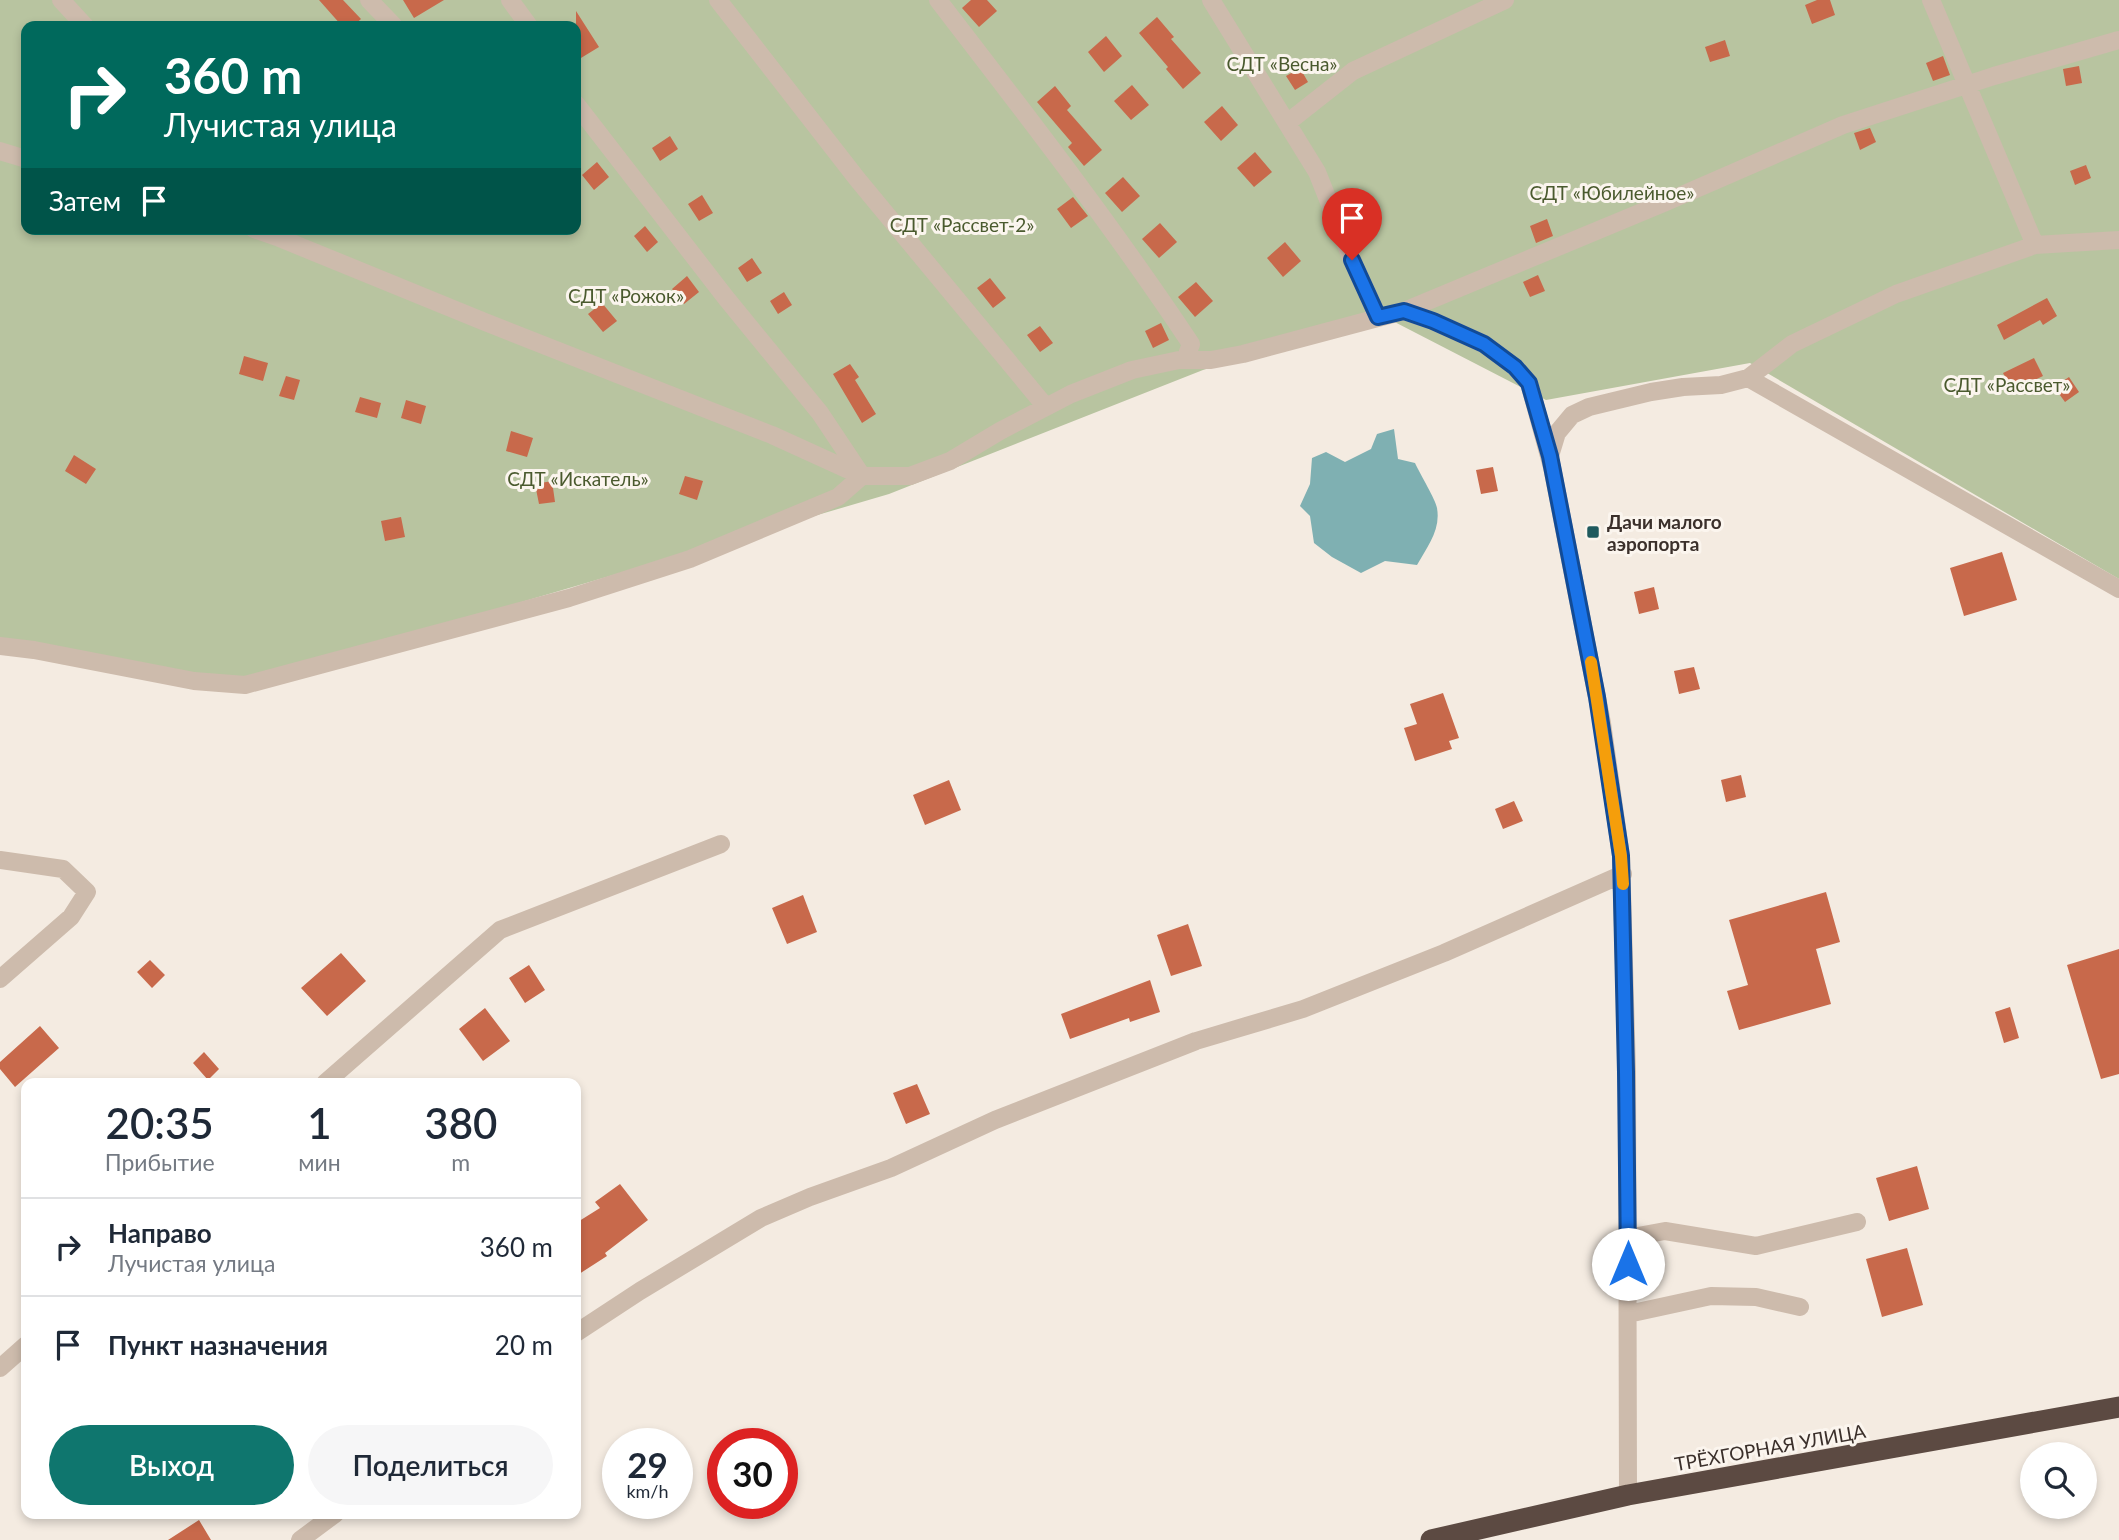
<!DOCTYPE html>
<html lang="ru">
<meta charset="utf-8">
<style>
body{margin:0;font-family:Lato,sans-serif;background:#f6f6f7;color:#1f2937;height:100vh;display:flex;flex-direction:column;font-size:26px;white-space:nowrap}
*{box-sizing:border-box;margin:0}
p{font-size:23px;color:#747a83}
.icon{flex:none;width:38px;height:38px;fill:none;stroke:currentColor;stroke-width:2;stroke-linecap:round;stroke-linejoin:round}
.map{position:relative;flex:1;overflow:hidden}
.drawer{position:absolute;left:21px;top:1078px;width:560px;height:441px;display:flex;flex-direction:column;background:#fff;border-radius:14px;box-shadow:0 4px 10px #0003}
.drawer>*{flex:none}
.hud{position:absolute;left:21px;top:21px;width:560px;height:214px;border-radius:14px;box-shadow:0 4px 10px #0003;background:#00695c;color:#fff;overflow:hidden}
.buttons{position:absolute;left:2020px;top:1442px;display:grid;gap:14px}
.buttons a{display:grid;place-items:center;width:77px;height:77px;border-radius:50%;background:#fff;box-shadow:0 4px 10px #0003;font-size:35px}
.speed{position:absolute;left:602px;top:1428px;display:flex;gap:14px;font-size:35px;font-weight:700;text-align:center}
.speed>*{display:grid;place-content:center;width:91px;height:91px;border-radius:50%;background:#fff;box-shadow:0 4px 10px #0003;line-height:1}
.speed small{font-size:18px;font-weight:400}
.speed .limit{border:10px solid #d22;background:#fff;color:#111}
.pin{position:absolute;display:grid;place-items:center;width:60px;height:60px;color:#fff;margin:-72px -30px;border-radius:50% 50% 50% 0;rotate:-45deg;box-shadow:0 0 7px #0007}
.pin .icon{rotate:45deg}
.me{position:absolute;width:77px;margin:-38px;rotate:0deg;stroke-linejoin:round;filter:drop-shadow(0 0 5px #0008)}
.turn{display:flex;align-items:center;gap:24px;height:147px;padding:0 28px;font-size:32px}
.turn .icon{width:91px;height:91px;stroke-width:2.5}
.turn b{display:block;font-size:49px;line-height:60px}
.then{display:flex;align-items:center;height:66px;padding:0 28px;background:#0003;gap:14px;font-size:26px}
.eta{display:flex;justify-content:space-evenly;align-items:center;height:119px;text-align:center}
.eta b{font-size:42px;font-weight:600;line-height:49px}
.action{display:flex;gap:14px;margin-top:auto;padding:14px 28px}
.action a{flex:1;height:80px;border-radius:42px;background:#0f766e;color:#fff;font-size:28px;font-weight:600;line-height:80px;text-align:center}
.action a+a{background:#f6f6f7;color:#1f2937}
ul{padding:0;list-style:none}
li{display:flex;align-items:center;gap:21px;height:98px;padding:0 28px;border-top:2px solid #e0e1e3}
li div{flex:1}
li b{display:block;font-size:26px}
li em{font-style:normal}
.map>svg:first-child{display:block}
</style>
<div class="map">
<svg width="2119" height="1540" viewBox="0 0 2119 1540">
<rect width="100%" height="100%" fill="#f4ebe1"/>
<path fill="#b8c4a0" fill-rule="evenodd" d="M0,0H2119V579L1750,363L1546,400L1383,316L1203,370L889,494L263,678L61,664L0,643ZM26,26H576V229H26Z"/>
<path fill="#7fb0b2" d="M1394,429L1398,459L1415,463C1420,474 1436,500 1437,508C1441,530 1427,547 1417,565L1385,561L1361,573L1332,557L1314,543L1310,516L1300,506L1310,484L1312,458L1326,452L1345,462L1371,449L1377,434Z"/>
<path fill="#c8694b" d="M319,0H343L361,19L353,26H342Z
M403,0H444L414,18Z
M971,0H987L997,11L979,27L962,8Z
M1817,0H1830L1835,15L1812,24L1805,5Z
M576,11L599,47L576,61Z
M1157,17L1174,37L1171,39L1201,73L1183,89L1166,69L1168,67L1139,33Z
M1106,36L1122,56L1104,72L1088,52Z
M1725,40L1730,56L1710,62L1705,47Z
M1943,56L1950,75L1933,81L1926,63Z
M2079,66L2082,83L2066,86L2063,69Z
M1300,68L1308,82L1295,90L1286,76Z
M1132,85L1149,105L1131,120L1114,101Z
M1055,86L1071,106L1067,110L1102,150L1084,166L1068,147L1072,143L1037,102Z
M1222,106L1238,125L1221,141L1204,122Z
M1870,128L1876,142L1860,150L1854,133Z
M670,136L678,149L660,161L652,148Z
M1255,152L1272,172L1254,187L1237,168Z
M597,162L609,177L594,190L582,175Z
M2086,165L2091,178L2075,185L2070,171Z
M1123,177L1140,196L1122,212L1105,193Z
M702,195L713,213L699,221L688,204Z
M1073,197L1088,216L1071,228L1057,209Z
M1547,219L1553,236L1536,243L1530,226Z
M1160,223L1177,242L1159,258L1142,239Z
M645,226L658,242L647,252L634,236Z
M1285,242L1301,261L1283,277L1267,258Z
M752,258L762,273L747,282L738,268Z
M1538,275L1545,291L1530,297L1523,282Z
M687,276L699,292L684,304L672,289Z
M990,278L1006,298L993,308L977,288Z
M1196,282L1213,301L1195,317L1178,297Z
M784,292L792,305L778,314L770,301Z
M2047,298L2057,316L2043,325L2040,320L2004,340L1997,325Z
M602,303L617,321L603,332L588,314Z
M1161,323L1169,340L1153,348L1145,331Z
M1040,326L1053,343L1040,352L1027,335Z
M244,356L268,363L263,381L239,374Z
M2034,358L2043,376L2012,391L2003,373Z
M850,364L859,377L855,380L876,414L862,423L833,374Z
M286,376L300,380L294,400L279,396Z
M2069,377L2079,392L2065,402L2054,387Z
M360,397L381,403L377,418L355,412Z
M406,400L426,406L421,424L401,418Z
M511,431L533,438L527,457L506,451Z
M74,455L96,469L86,484L65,471Z
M1493,467L1498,491L1481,494L1476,470Z
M685,476L703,481L697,500L679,494Z
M552,481L555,502L539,504L535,484Z
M401,517L405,537L385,541L381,521Z
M2002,552L2017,600L1964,616L1950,568Z
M1654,587L1659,609L1639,614L1634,592Z
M1694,667L1700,689L1679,694L1674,671Z
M1443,693L1459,738L1449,741L1452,749L1415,761L1404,728L1417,724L1410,704Z
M1741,775L1746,797L1726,802L1721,780Z
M949,780L961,810L925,825L913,795Z
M1514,801L1523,821L1503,829L1495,809Z
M1826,892L1840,942L1816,949L1831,1004L1739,1030L1727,991L1748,985L1729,920Z
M803,895L817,932L787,944L772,908Z
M1188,924L1202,966L1171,976L1157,935Z
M2119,949V1074L2101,1079L2067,965Z
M341,953L366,981L327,1016L301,988Z
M150,960L165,975L152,988L137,972Z
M529,965L545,990L525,1003L509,978Z
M1150,980L1160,1012L1130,1022L1129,1018L1070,1039L1061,1014Z
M2010,1007L2019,1038L2004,1043L1995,1012Z
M485,1008L510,1041L483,1061L459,1029Z
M40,1026L59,1048L15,1087L0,1069V1062Z
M204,1052L219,1069L208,1080L193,1063Z
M917,1084L930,1114L906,1124L893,1093Z
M1917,1166L1929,1209L1889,1221L1876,1178Z
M620,1184L648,1220L605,1253L607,1256L576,1276V1223L600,1208L595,1202Z
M1907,1248L1923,1305L1882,1317L1866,1259Z
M199,1520L211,1540H168Z"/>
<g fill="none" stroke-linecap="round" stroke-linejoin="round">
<path stroke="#cdbbac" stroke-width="18" d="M61,0L85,26
M369,0L394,26
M510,0L529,26
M718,0L858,180L1046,407
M938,0C1025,113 1112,225 1191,344L1185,360
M1211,0L1317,172L1352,260L1378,317
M1931,0L2035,245
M576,104L726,298L820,413L862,476
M1287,123L1353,71L1505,0
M0,151L26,159
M254,229L277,237
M275,229L277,237L485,322L772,435L862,476H910L950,461L1000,431L1071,394L1132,370L1179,360H1211L1243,354L1404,311L1433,321L1484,344L1515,367L1529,383L1552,467L1602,723L1621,856L1627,1072L1628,1495
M1404,311L1666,202L1843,125L1994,76L2119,40
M1748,378L1792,344L1896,294L2035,245L2119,240
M1550,456L1557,433L1572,415L1589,407L1651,392L1683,387L1721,385L1748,378L2119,589
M0,646L34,650L194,681L245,685L569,598L690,559L838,497L862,476
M0,860L63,869L87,892L71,917L0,979
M325,1083L500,930L721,844
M1627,1238L1665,1231L1756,1246L1857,1222
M1628,1314L1711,1296L1756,1297L1800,1307
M576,1333L640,1291L761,1218L810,1197L891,1168L995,1120L1196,1041L1303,1009L1444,953L1623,874
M0,1368L26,1345
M300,1540L335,1514"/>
<path stroke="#5c4a42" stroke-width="21" d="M1431,1540L1628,1495L2119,1407"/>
</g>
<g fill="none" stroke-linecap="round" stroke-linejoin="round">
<g stroke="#114b97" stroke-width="18">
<path id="route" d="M1352,260L1378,317L1404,311L1433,321L1484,344L1515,367L1529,383L1550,456L1597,697L1621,856L1626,1072L1628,1264"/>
</g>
<use href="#route" stroke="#1a73e8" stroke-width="12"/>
<path stroke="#f59e0b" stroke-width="12" d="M1591,662L1621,856L1623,884"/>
</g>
<rect fill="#1f5a5e" stroke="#fbf5ee" stroke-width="2.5" x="1586" y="525" width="14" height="14" rx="3.5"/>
<g text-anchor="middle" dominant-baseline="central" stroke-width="6" stroke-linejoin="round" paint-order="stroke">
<g font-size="19" fill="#4a5a2e" stroke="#fbf5ee">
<text x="1282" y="63">СДТ «Весна»</text>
<text x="1612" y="192">СДТ «Юбилейное»</text>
<text x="962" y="224">СДТ «Рассвет-2»</text>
<text x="626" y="295">СДТ «Рожок»</text>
<text x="2007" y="384">СДТ «Рассвет»</text>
<text x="578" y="478">СДТ «Искатель»</text>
</g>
<g font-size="19" font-weight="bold" fill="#3b302b" stroke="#fbf5ee" text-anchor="start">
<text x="1607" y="521">Дачи малого<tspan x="1607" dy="22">аэропорта</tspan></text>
</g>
<g font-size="19" fill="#3b302b" stroke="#fbf5ee">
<text transform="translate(1770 1447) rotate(-10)">ТРЁХГОРНАЯ УЛИЦА</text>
</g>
</g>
</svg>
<div class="buttons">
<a><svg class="icon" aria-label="search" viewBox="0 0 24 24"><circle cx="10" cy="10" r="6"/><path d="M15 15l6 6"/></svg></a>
</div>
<div class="speed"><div>29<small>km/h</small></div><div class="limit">30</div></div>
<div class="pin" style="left:1352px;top:260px;background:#d93025"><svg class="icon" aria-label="arrive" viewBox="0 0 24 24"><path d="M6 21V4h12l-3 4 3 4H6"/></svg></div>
<svg class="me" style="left:1628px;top:1264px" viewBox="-20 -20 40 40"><circle r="19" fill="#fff"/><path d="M0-13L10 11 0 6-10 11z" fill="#1a73e8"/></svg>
<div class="hud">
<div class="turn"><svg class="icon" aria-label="right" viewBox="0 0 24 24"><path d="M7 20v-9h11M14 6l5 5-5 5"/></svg><div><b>360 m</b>Лучистая улица</div></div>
<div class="then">Затем<svg class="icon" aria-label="arrive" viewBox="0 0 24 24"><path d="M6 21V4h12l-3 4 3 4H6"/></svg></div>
</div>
<section class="drawer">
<div class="eta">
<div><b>20:35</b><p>Прибытие</p></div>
<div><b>1</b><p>мин</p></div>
<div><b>380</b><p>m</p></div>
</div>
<ul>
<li><svg class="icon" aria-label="right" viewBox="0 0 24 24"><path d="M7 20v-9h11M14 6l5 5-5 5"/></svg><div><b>Направо</b><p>Лучистая улица</p></div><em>360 m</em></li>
<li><svg class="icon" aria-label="arrive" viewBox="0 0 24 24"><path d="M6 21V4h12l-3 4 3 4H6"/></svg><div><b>Пункт назначения</b></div><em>20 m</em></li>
</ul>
<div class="action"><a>Выход</a><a>Поделиться</a></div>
</section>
</div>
